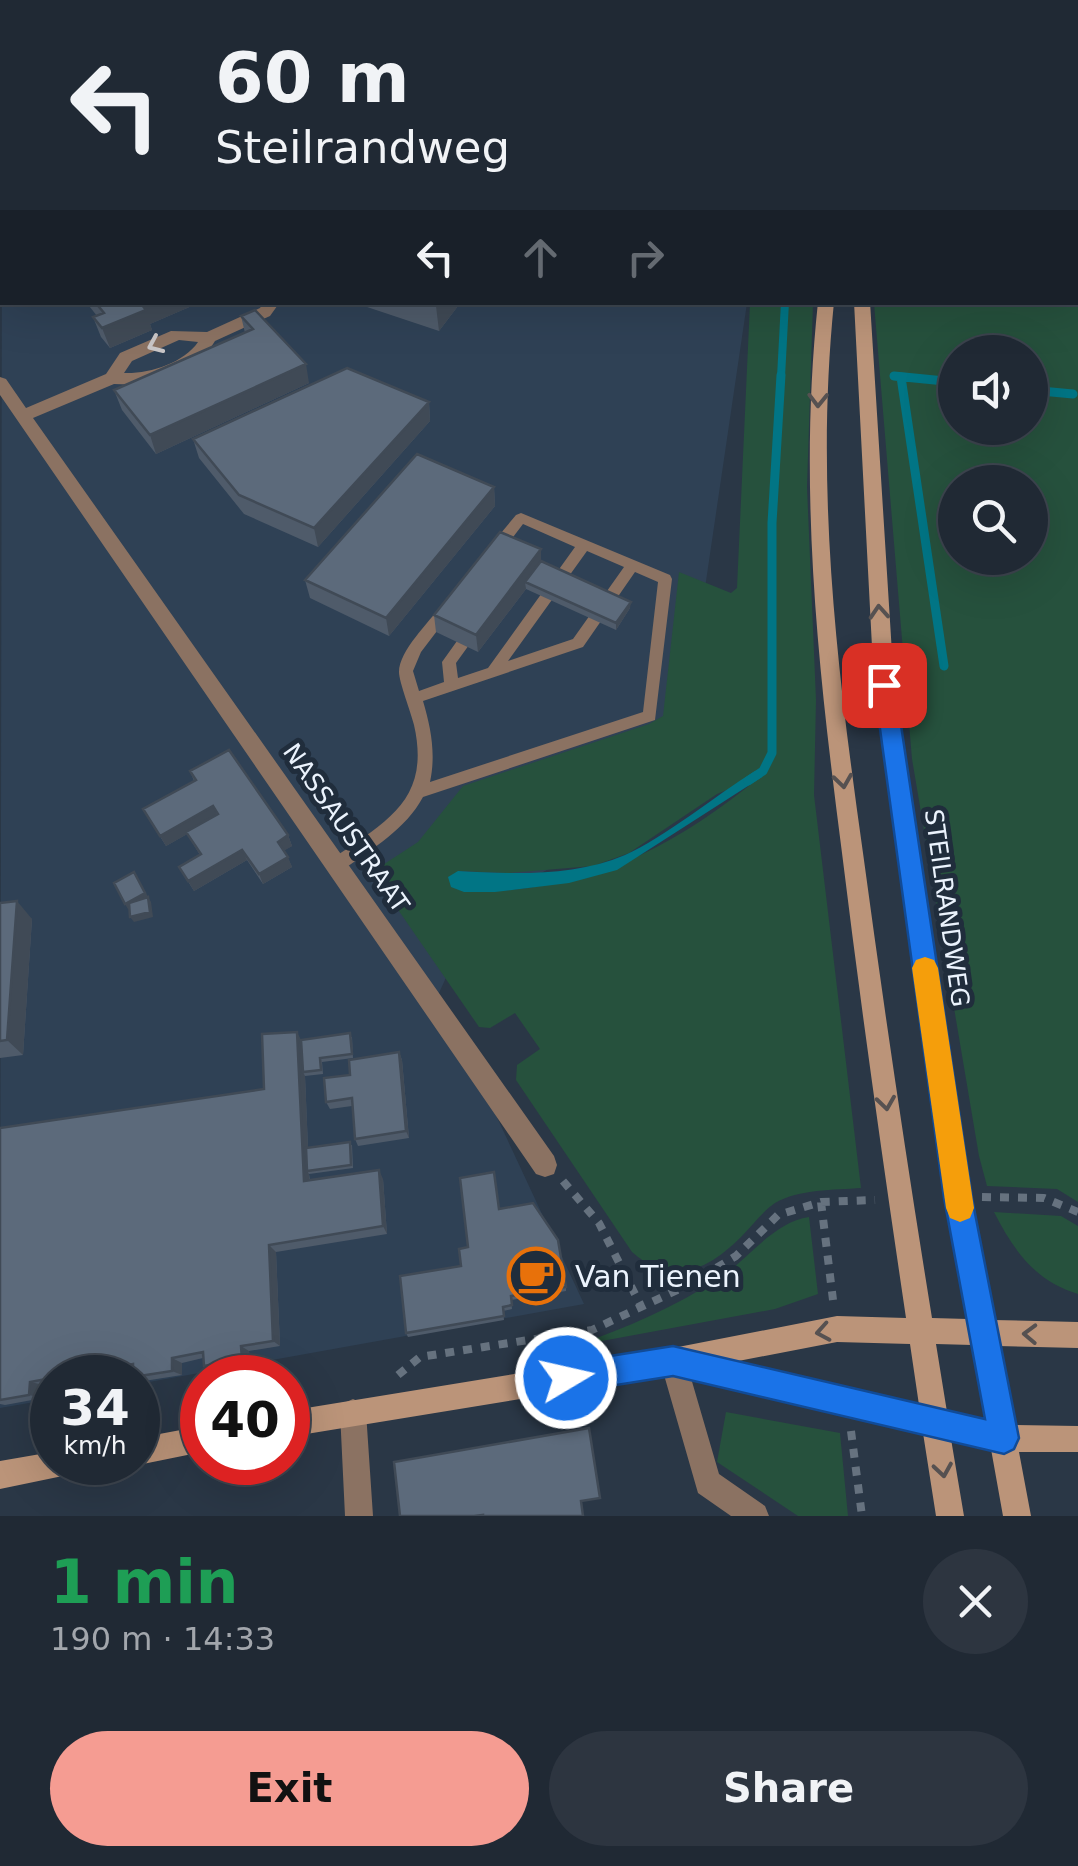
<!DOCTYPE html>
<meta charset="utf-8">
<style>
body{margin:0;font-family:"DejaVu Sans",sans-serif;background:#2d3540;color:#f1f3f6;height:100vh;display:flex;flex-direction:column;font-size:38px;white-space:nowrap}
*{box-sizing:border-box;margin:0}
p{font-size:32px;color:#a2a6ac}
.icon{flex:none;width:55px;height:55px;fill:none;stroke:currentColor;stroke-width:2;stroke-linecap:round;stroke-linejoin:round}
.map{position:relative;height:1516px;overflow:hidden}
.side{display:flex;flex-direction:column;background:#202934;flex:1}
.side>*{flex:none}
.top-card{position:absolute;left:0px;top:0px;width:1080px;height:305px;box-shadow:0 10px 40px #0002,0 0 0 2px #3d454f;background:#202934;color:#f1f3f6;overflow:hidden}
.buttons{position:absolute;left:938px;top:335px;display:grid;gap:20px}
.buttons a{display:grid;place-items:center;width:110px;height:110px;border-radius:50%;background:#202934;box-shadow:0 10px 40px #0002,0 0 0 2px #3d454f;font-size:50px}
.speed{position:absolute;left:30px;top:1355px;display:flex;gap:20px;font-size:50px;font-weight:700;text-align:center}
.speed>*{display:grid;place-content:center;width:130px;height:130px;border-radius:50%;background:#202934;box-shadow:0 10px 40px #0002,0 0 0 2px #3d454f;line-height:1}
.speed small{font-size:25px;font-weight:400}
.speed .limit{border:15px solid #d22;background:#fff;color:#111}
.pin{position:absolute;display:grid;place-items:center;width:85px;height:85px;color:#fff;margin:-42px;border-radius:20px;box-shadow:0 5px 15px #0006}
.me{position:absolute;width:110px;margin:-55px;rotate:81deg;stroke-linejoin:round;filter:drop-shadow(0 0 8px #0008)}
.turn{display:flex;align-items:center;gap:35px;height:210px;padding:0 50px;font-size:45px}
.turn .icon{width:130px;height:130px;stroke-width:2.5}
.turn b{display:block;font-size:70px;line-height:85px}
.lanes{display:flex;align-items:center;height:95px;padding:0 50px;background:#0003;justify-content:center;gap:50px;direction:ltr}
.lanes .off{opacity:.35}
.round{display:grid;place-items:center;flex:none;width:105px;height:105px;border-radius:52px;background:#2d3540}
.summary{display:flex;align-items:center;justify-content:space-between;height:170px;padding:0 50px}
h1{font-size:60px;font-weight:600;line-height:75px;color:#1e9e55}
.primary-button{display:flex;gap:20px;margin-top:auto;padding:20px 50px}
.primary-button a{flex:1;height:115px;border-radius:60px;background:#f59c92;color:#111;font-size:40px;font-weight:600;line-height:115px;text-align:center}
.primary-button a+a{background:#2d3540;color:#f1f3f6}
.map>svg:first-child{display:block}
</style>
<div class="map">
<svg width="1078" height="1516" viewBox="0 0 1078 1516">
<rect width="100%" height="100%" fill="#2a3746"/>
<path fill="#2f4155" d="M2,219V302L747,303L673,805L479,905L439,993L584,1304L138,1384V1378H52V1399L0,1408Z"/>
<path fill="#26513d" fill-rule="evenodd" d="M1078,50V1202L1057,1189L987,1186L979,1156L912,759L874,303L1078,302ZM955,352H1030V428H955ZM955,482H1030V558H955Z
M750,303H813L807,487L816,700L814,795L861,1188C834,1190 799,1189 775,1203C763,1211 752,1226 741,1237C707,1271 671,1287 632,1252L516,1080L517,1065L540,1049L515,1013L490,1028L479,1027L372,872L418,842L463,786L649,724L663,716L679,572L731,593L737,588ZM761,776C668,852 586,892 464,892L458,871L507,873L593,866L629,853L717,794Z
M994,1212L1061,1216L1078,1226V1294C1035,1281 1014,1251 994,1212Z
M809,1217L818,1294L775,1309L575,1346C626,1328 675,1307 721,1277C749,1258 774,1222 809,1217Z
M726,1412L840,1433L848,1516H798L717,1462Z"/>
<path fill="#017585" d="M755,771L762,777L617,870L569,883L495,892H464L451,887L448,877L458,871C513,874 573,877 625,855C664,838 716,795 755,771Z"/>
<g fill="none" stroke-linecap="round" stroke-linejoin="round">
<path stroke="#017585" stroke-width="8" d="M894,376L906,377
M781,377L785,302"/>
<path stroke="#017585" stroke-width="9" d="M894,376L955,382
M901,377L944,666
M1030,390L1073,394
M748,781L763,771L772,753V523L781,375"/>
<path stroke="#66727f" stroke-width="8" stroke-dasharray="9 9" stroke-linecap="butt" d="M563,1181L599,1223L641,1306
M982,1197L1044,1198L1078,1212
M821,1202L833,1300
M398,1375L420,1357L592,1330L690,1284L736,1256L778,1215L821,1202L875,1200
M851,1431L862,1516"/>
<path fill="#8b7262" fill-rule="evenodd" d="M521,513L670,575L672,579L655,720L423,797C406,829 372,849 344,869L338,871L332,869L330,864L332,859C387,821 431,800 414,725C411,712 399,682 399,672C399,651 429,622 441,606L446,605L453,610L421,652L413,671L419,691L444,682L442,662L457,641L462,639L469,645L456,663L458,678L488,668L575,547L523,524L501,553H491L489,549L491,545L516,515ZM587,551L624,567L573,639L508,661ZM635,572L658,582L643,712L430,782C436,754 431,728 423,701L583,647Z"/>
<path fill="#8b7262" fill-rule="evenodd" d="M264,302H280L270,316L215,341L202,361L144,385L114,384L33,418L554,1156L557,1165L554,1174L545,1177L536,1174L0,395V377L6,379L26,408L106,374L120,353L171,331L207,332L260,308ZM179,340L198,342C184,363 149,374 124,373L132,361Z
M673,1348L682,1352L686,1361L719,1474L765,1506L769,1516H731L698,1493L660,1361L664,1352Z
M353,1399L362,1403L366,1412L373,1516H345L340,1412L344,1403Z"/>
<path fill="#bb9479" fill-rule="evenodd" d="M862,0H874V2H862Z
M818,302H834C815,490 837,668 863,853C884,1009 907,1164 932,1318L968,1319L946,1199L874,685L854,302H870L894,685L970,1199L993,1320L1078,1322V1348L998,1346L1013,1425L1078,1426V1452H1019L1031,1516H1003L991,1449L951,1439L964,1516H936L923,1433L674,1374L288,1437V1411L673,1348L837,1316L906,1318C883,1163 861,1008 842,853C818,667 798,490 818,302ZM837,1342L910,1344L919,1405L733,1362ZM936,1344L972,1345L986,1421L947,1412Z
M202,1426V1452L138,1465L133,1462H138V1438Z
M52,1452V1462H85L82,1472L0,1489V1461Z"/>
<path stroke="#9ca6b2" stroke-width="5" stroke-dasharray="9 9" stroke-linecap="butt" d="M11,2L15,0"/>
</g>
<path fill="#4f5b6a" d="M86,302H201L150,324L152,330L110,348L101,337L93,317L97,316Z
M352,302H461L439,331Z
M241,316L309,383L156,454L122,410L114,390L245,333Z
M429,402L430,421L318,547L244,514L199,458L193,439Z
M494,487L495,506L389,636L310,598L305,580Z
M541,549V561L630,608L616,630L526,589L478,652L436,632L434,615Z
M190,771L288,835L292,846L284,850L292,867L263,884L247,860L194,891L179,867L200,855L187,834L166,846L143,809L194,781Z
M0,903L32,919L23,1055L0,1058Z
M352,1037L353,1058L322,1062L323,1074L305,1076L308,1148L352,1145L353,1168L309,1174L310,1180L383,1179L387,1234L276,1252L280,1346L249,1351L250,1363L213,1370L204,1366L203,1358L182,1363V1375L144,1381L138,1378L133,1377V1370L113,1374V1378H52V1384L44,1385L43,1398L5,1405L0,1404V1128L264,1089L301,1040Z
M399,1052L402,1060L409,1138L358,1146L355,1139L352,1106L330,1109L326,1102L350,1075Z
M499,1209L566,1287V1291L511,1300L512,1309L503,1311L504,1320L408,1337L406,1333L461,1266L468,1247Z"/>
<path fill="#404a56" d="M149,302H201L150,324L152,330L110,348L102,328Z
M439,302H461L439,331L436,306Z
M306,364L309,383L156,454L150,435Z
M429,402L430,421L318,547L314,528Z
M494,487L495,506L389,636L386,618Z
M541,549V568L525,582L526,589L478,652L476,635Z
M631,602L630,608L616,630V623Z
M213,806L218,817L166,846L160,836Z
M288,835L292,846L282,852L278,842Z
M242,850L247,860L194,891L188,881Z
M288,857L292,867L263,884L259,874Z
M134,872L151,902L153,917L134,922L130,917L148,898L128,909L125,904Z
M17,901L32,919L23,1055L7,1040Z
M297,1032L303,1044V1072L305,1076L309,1171H307L309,1174L310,1190L304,1181Z
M399,1052L402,1060L409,1138L406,1131Z
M379,1170L383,1179L387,1234L383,1226Z
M269,1245L276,1252L280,1346L273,1341Z
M241,1346L249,1351L250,1363L242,1359Z
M172,1358L182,1363V1375L172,1371Z
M101,1370L113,1374V1378H101Z
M30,1382L44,1385L43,1398L29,1395Z"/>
<path fill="#5c6a7b" stroke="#404a56" stroke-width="2.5" d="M0,124L2,126V151L0,150Z
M95,302H149L142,305L146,310L102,328L93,317L104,313Z
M255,310L306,364L150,435L114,390L253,329L241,316Z
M347,368L429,402L314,528L239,495L193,439Z
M417,454L494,487L386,618L305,580Z
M500,532L541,549L476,635L434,615Z
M541,561L631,602L616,623L525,582Z
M229,750L288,835L278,842L288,857L259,874L242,850L188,881L179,867L201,854L186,832L218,814L213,806L160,836L143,809L196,780L190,771Z
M134,872L145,893L125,904L114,883Z
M148,897L150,912L130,917L129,903Z
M17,901L7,1040L0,1041V903Z
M297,1032L304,1181L379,1170L383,1226L269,1245L273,1341L241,1346L242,1359L204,1366L203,1352L172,1358V1371L133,1377V1364L101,1370V1378H62V1376L30,1382L29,1395L0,1400V1128L264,1089L262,1034Z
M350,1033L352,1054L320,1058L321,1070L303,1072L301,1040Z
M399,1052L406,1131L355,1139L352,1098L326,1102L324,1078L350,1075L349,1060Z
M350,1142L351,1165L307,1171L306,1148Z
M494,1172L499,1209L533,1203L558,1240L566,1287L511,1296L512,1305L503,1307L504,1316L406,1333L400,1276L461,1266L459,1249L468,1247L460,1178Z
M589,1428L600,1498L581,1501L583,1516H483V1515L474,1516H400L394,1462Z"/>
<defs><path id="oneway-chevron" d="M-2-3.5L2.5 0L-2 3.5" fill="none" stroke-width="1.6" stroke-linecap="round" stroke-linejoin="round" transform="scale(2.5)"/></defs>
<use stroke="#c9c6c7" href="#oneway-chevron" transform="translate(155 345) rotate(156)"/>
<g stroke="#565151">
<use href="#oneway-chevron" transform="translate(818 400) rotate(91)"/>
<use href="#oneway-chevron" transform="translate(879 612) rotate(-94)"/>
<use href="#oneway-chevron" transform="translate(843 781) rotate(82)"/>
<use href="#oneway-chevron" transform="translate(886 1103) rotate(82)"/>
<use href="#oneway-chevron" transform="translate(823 1332) rotate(170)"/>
<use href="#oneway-chevron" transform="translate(1030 1334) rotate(-178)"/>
<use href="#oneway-chevron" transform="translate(943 1470) rotate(81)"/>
</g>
<path fill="#1a73e8" stroke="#114b97" stroke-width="2.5" d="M884,676L895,685L972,1198L1019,1438L1014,1449L1004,1454L673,1376L566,1393L556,1389L552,1378L556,1367L566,1363L673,1346L985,1419L944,1198L874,685Z"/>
<path fill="#f59e0b" d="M925,957L934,960L938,968L974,1208L970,1218L960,1222L950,1218L946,1208L912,968L916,960Z"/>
<defs>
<g id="cafe-ring" transform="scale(2.875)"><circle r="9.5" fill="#202d3c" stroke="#e8710a" stroke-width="1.5"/><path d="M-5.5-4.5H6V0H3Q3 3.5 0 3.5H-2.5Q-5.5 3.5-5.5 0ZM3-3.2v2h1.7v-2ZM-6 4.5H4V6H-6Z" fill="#e8710a"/></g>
</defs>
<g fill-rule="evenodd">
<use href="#cafe-ring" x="536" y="1276"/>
</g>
<g text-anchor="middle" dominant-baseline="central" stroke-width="10" stroke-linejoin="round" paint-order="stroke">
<g font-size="25" fill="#ebf3fd" stroke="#202d3c">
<text transform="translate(346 828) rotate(55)">NASSAUSTRAAT</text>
<text transform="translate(947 908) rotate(82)">STEILRANDWEG</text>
</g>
<g font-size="30" fill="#ebf3fd" stroke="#202d3c" text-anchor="start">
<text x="575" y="1276">Van Tienen</text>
</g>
</g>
</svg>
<div class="buttons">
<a><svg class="icon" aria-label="sound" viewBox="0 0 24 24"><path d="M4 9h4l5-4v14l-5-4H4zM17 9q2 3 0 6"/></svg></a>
<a><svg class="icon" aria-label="search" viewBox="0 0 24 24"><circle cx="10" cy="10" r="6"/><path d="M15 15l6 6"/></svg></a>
</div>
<div class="speed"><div>34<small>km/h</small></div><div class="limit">40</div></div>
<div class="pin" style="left:884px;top:685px;background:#d93025"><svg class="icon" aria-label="arrive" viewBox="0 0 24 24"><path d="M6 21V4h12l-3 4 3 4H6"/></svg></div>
<svg class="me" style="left:566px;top:1378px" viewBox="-20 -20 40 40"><circle r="17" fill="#1a73e8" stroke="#fff" stroke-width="3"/><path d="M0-11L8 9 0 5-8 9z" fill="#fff"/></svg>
<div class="top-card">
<div class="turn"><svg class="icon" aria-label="left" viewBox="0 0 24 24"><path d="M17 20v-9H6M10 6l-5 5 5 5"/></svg><div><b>60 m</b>Steilrandweg</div></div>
<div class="lanes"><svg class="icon" aria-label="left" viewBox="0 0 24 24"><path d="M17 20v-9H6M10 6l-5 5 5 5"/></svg><svg class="icon off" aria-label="ahead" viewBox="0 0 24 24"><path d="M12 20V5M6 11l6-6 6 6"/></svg><svg class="icon off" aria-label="right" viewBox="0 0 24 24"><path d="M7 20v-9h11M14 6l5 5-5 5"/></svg></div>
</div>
</div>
<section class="side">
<div class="summary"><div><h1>1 min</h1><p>190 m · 14:33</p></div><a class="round"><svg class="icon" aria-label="close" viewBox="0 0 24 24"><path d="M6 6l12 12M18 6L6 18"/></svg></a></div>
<div class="primary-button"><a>Exit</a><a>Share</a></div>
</section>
